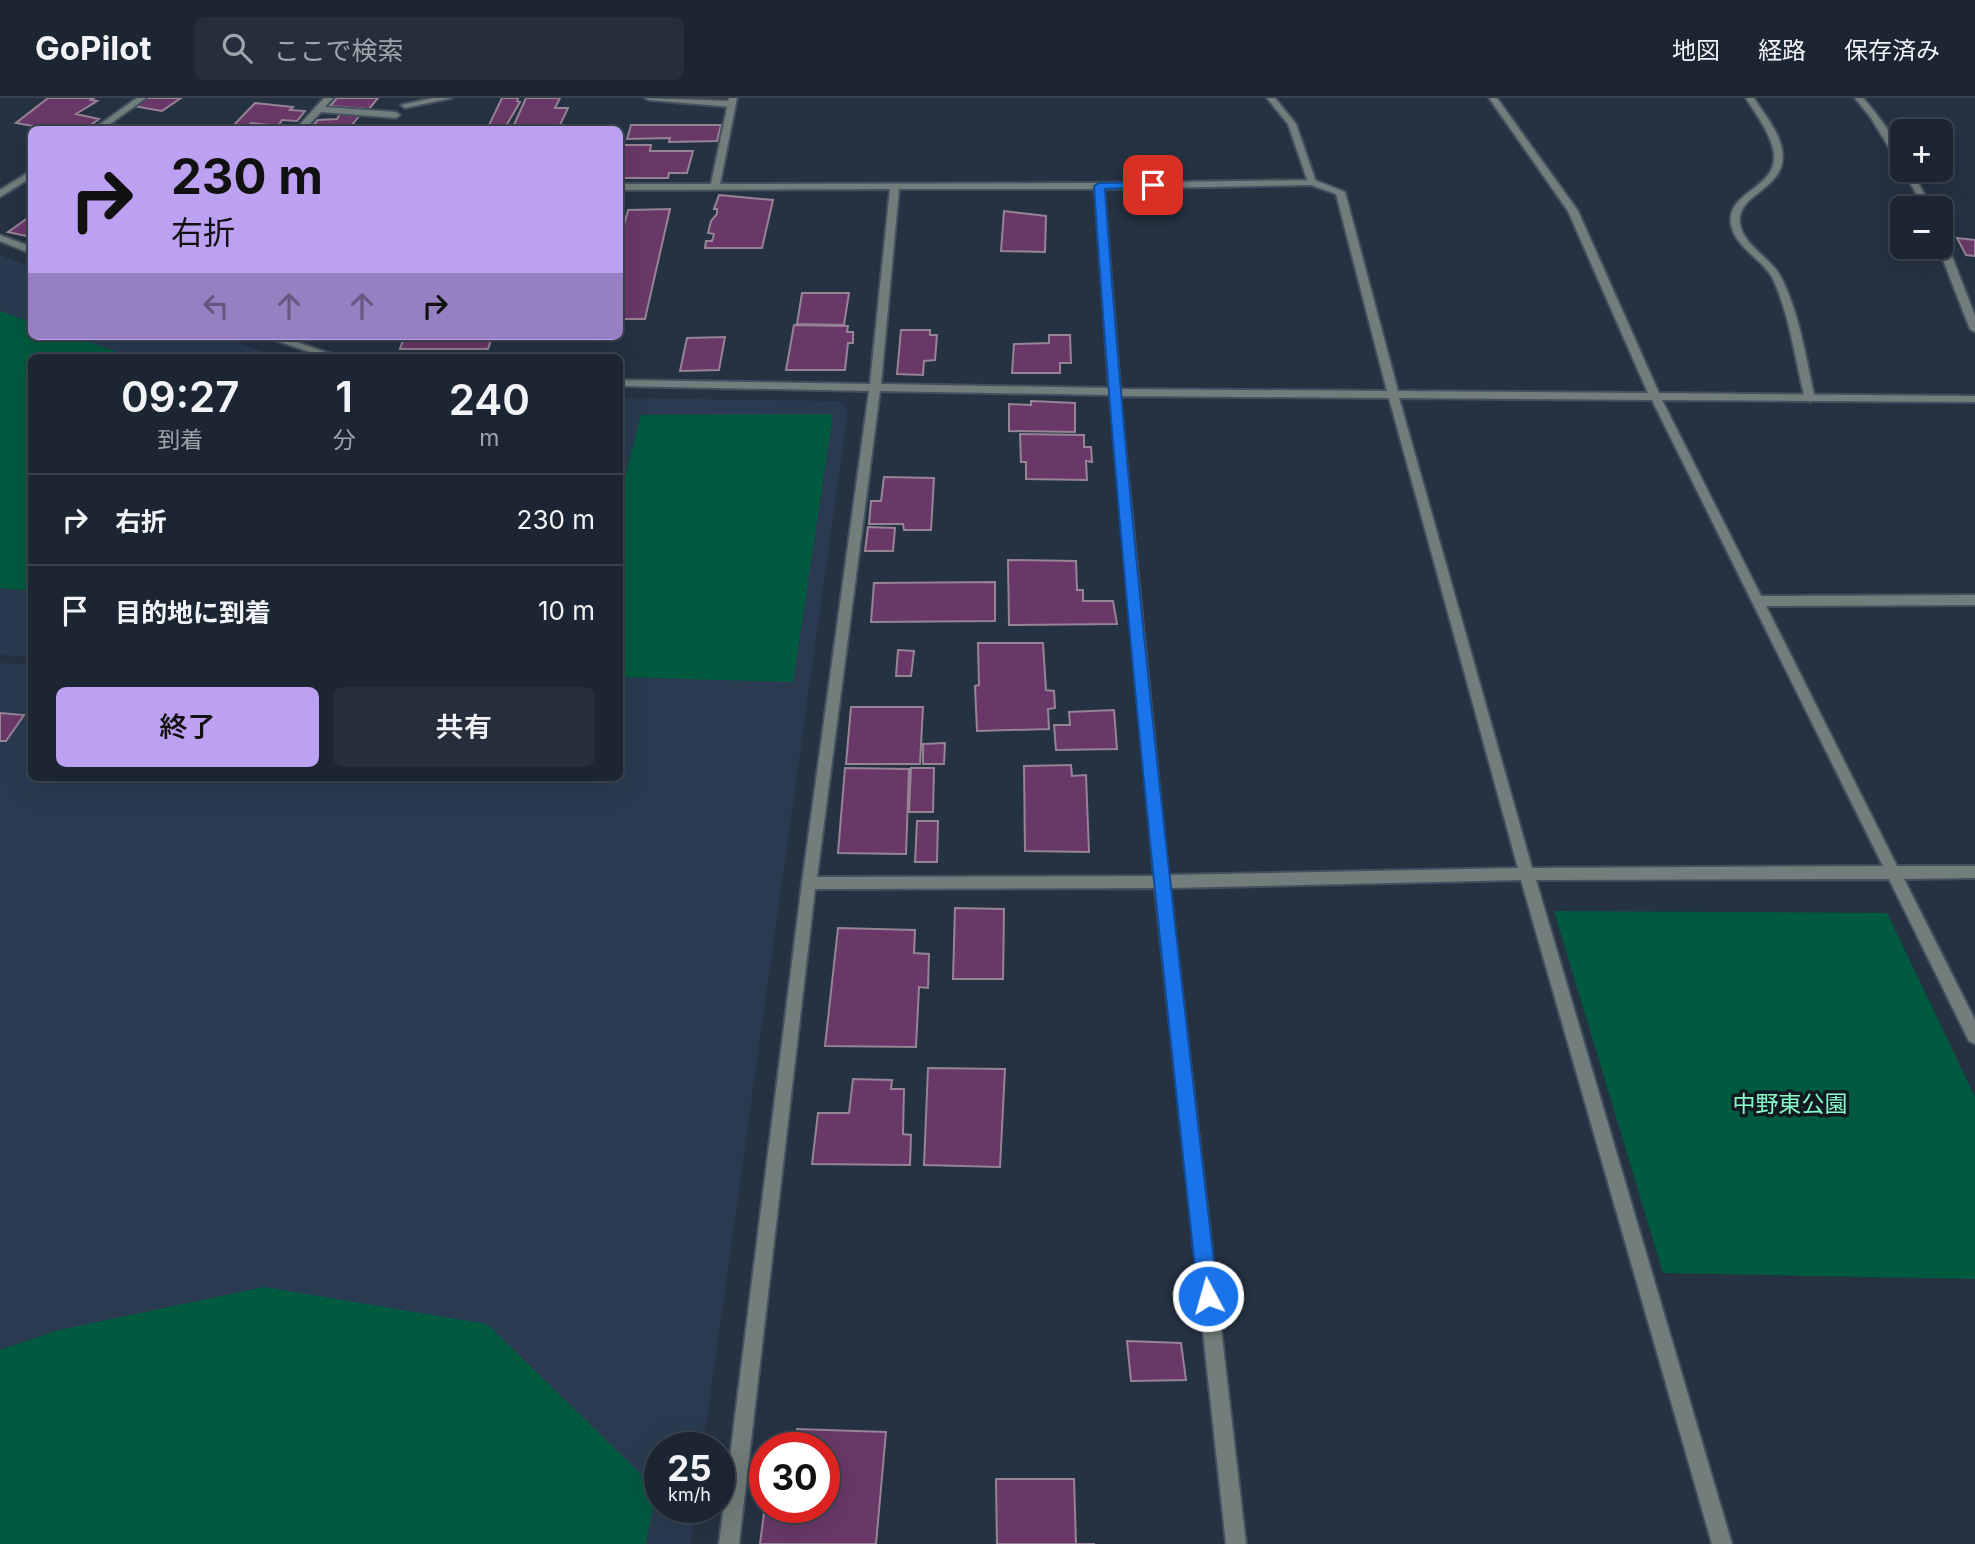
<!DOCTYPE html>
<html lang="ja">
<meta charset="utf-8">
<style>
body{margin:0;font-family:Inter,"Noto Sans JP",sans-serif;background:#252e3a;color:#f1f3f6;height:100vh;display:flex;flex-direction:column;font-size:26px;white-space:nowrap}
*{box-sizing:border-box;margin:0}
p{font-size:23px;color:#a0a5ac}
.icon{flex:none;width:38px;height:38px;fill:none;stroke:currentColor;stroke-width:2;stroke-linecap:round;stroke-linejoin:round}
.map{position:relative;flex:1;overflow:hidden}
.panel{position:absolute;left:28px;top:256px;width:595px;height:427px;display:flex;flex-direction:column;background:#1c2632;border-radius:10px;box-shadow:0 7px 28px #0002,0 0 0 2px #3a434d}
.panel>*{flex:none}
.hud{position:absolute;left:28px;top:28px;width:595px;height:214px;border-radius:10px;box-shadow:0 7px 28px #0002,0 0 0 2px #3a434d;background:#bca0f2;color:#111;overflow:hidden}
.buttons{position:absolute;left:1890px;top:21px;display:grid;gap:14px}
.buttons a{display:grid;place-items:center;width:63px;height:63px;border-radius:10px;background:#1c2632;box-shadow:0 7px 28px #0002,0 0 0 2px #3a434d;font-size:35px}
.speed{position:absolute;left:644px;top:1334px;display:flex;gap:14px;font-size:35px;font-weight:700;text-align:center}
.speed>*{display:grid;place-content:center;width:91px;height:91px;border-radius:50%;background:#1c2632;box-shadow:0 7px 28px #0002,0 0 0 2px #3a434d;line-height:1}
.speed small{font-size:18px;font-weight:400}
.speed .limit{border:10px solid #d22;background:#fff;color:#111}
.pin{position:absolute;display:grid;place-items:center;width:60px;height:60px;color:#fff;margin:-30px;border-radius:14px;box-shadow:0 4px 10px #0006}
.me{position:absolute;width:77px;margin:-38px;rotate:354deg;stroke-linejoin:round;filter:drop-shadow(0 0 5px #0008)}
.turn{display:flex;align-items:center;gap:24px;height:147px;padding:0 28px;font-size:32px}
.turn .icon{width:91px;height:91px;stroke-width:2.5}
.turn b{display:block;font-size:49px;line-height:60px}
.lanes{display:flex;align-items:center;height:66px;padding:0 28px;background:#0003;justify-content:center;gap:35px;direction:ltr}
.lanes .off{opacity:.35}
.eta{display:flex;justify-content:space-evenly;align-items:center;height:119px;text-align:center}
.eta b{font-size:42px;font-weight:600;line-height:49px}
.button{display:flex;gap:14px;margin-top:auto;padding:14px 28px}
.button a{flex:1;height:80px;border-radius:10px;background:#bca0f2;color:#111;font-size:28px;font-weight:600;line-height:80px;text-align:center}
.button a+a{background:#252e3a;color:#f1f3f6}
ul{padding:0;list-style:none}
li{display:flex;align-items:center;gap:21px;height:91px;padding:0 28px;border-top:2px solid #3a434d}
li div{flex:1}
li b{display:block;font-size:26px}
li em{font-style:normal}
header{display:flex;align-items:center;gap:42px;box-sizing:border-box;height:98px;padding:0 35px;background:#1c2632;border-bottom:2px solid #3a434d}
header strong{font-size:33px}
nav{display:flex;gap:38px;margin-inline-start:auto;font-size:24px}
.search{width:490px;height:63px;background:#252e3a;display:flex;align-items:center;gap:18px;box-sizing:border-box;padding:0 24px;border-radius:10px;color:#a0a5ac;font-size:26px}
.map>svg:first-child{display:block}
</style>
<header>
<strong>GoPilot</strong>
<div class="search"><svg class="icon" aria-label="search" viewBox="0 0 24 24"><circle cx="10" cy="10" r="6"/><path d="M15 15l6 6"/></svg>ここで検索</div>
<nav><a>地図</a><a>経路</a><a>保存済み</a></nav>
</header>
<div class="map">
<svg width="1975" height="1446" viewBox="0 0 1975 1446">
<rect width="100%" height="100%" fill="#253242"/>
<path fill="#2a3b51" d="M0,157L31,169L32,238H217L279,259H32L31,559L0,557Z
M620,300L840,303L848,312L703,1349H660V1409H695L690,1446H0V565L31,566L32,679H620Z"/>
<path fill="#005a3f" d="M0,213L31,224L32,238H72L131,259H32L31,493L0,490Z
M833,316L793,584L620,579V398L641,317Z
M1554,813L1887,815L1975,999V1181L1663,1175Z
M264,1189L487,1226L656,1391L646,1446H0V1252L59,1232Z"/>
<path fill="#693868" stroke="#968394" stroke-width="2" d="M48,0H94L91,2L97,3L76,16L99,21L84,32H55L16,25Z
M145,0H181L162,13L133,8Z
M337,0H378L369,11L330,8Z
M502,0H518L517,3L520,4L506,28L489,27Z
M526,0H560L555,10H568L560,27H547L545,32L513,29Z
M255,5L293,9L290,12L305,13L297,23L282,22L278,28L251,25L245,32H229Z
M340,16L360,17L348,32H309L318,22L337,21Z
M631,27H721L717,43L669,44L670,40L627,41Z
M620,47H651L650,53H693L687,75H669L668,80H620Z
M719,97L773,102L762,150H705L706,143H712L714,136L708,135L711,123L717,116V111H714Z
M670,111L645,221H620V143L628,112Z
M1004,113L1046,118L1045,154L1001,153Z
M32,117L31,139L8,134Z
M1957,140L1975,142V158L1966,157Z
M802,195H849L844,227L797,226Z
M794,227L848,228L847,234H853V245H848L845,272H786Z
M901,232H930V237H937L935,262L924,263L923,277L897,276Z
M1049,237H1070L1071,265H1060V275H1012L1014,246L1049,245Z
M402,238H493L401,240Z
M725,239L719,272L680,273L687,240Z
M403,242H491L488,251H400Z
M1031,303L1075,305V334L1009,333V306L1031,307Z
M1020,336L1084,337V349H1091L1092,364L1086,363L1087,382L1026,381V364H1021Z
M884,379L934,380L931,432H904L903,426H869L871,403H881Z
M868,429L895,430L893,453H865Z
M1008,462L1076,463L1077,492H1083V503H1113L1117,526L1009,527Z
M995,484V523L871,524L874,485Z
M978,545H1043L1046,592L1054,593L1055,610L1048,611L1049,631L977,633L975,588L979,587Z
M898,552L914,553L911,578H896Z
M851,609H923L920,666H846Z
M1114,612L1117,651L1056,652L1054,627H1070L1069,614Z
M0,615L24,617L6,643H0Z
M945,645L944,666H923V646Z
M1071,667L1072,678L1086,677L1089,754L1025,753L1024,668Z
M845,670L909,671L906,756L838,755Z
M911,670H934L933,714H909Z
M917,723H938L937,764H915Z
M955,810L1004,811L1003,881H953Z
M838,830L915,832L914,855L929,856L928,890L919,889L916,949L825,948Z
M928,970L1005,971L1000,1069L924,1067Z
M853,981L892,982L891,991H904L903,1036L911,1037L910,1067L812,1066L818,1015H849Z
M1127,1243L1181,1245L1186,1282L1131,1283Z
M797,1331L886,1334L876,1446H760L765,1407L824,1409V1349H795Z
M996,1381H1074L1076,1446H1095H997Z"/>
<g fill="none" stroke-linecap="round" stroke-linejoin="round">
<g stroke="#44505f" stroke-width="4">
<path id="service" d="M324,0H333L325,9L396,14L400,17L396,20L321,14L304,32H295Z
M433,0H452L405,10L401,7Z
M645,0L732,3L736,6L732,9L649,2Z
M1267,0H1275L1296,26L1316,84L1315,86L1308,84L1288,26Z
M1746,0H1754C1764,16 1779,33 1782,52C1789,92 1735,94 1740,126C1744,149 1773,161 1782,181C1800,218 1806,261 1815,301L1810,304L1805,301C1795,261 1790,218 1773,181C1763,161 1735,150 1731,126C1726,90 1786,91 1772,47C1767,30 1755,15 1746,0Z
M1855,0H1863C1877,16 1902,46 1902,67L1899,66L1871,20Z
M1903,72H1911L1932,110H1924Z
M1941,140L1946,143L1975,218V234L1970,231L1938,149H1941Z"/>
</g>
<g stroke="#44505f" stroke-width="4">
<path id="minor" d="M137,0H146L102,32H92Z
M729,0H737L720,86L1099,85L1315,82L1345,94L1398,293L1648,295L1568,113L1489,0H1497L1578,113L1659,295L1975,298V304L1662,302L1761,498L1975,497V507L1766,508L1897,768H1975V780L1904,781L1975,922V946L1969,943L1889,781L1536,782L1732,1446H1712L1521,782L1170,790L1246,1446H1226L1155,790L815,791L739,1446H719L802,785L869,293L620,288V282L870,286L890,91L620,92V86H711ZM1311,87L1336,96L1387,293L1120,291L1104,91ZM899,91H1095L1109,290L881,286ZM880,293L1110,297L1154,778L817,779ZM1120,298L1389,300L1518,770L1168,777ZM1399,300L1652,302L1883,768L1532,770Z
M32,72V79L0,99V92Z
M0,137L32,149V156L0,143Z
M263,238H279L340,259H324Z"/>
</g>
<use href="#service" fill="#717e7b" fill-rule="evenodd"/>
<use href="#minor" fill="#717e7b" fill-rule="evenodd"/>
</g>
<path fill="#1a73e8" stroke="#114b97" stroke-width="2" d="M1153,84L1156,85V89L1105,91C1131,461 1175,829 1218,1198L1215,1205L1208,1208L1201,1205L1198,1198C1158,828 1118,459 1094,88L1099,85Z"/>
<g text-anchor="middle" dominant-baseline="central" stroke-width="7" stroke-linejoin="round" paint-order="stroke">
<g font-size="23" fill="#87faca" stroke="#131920">
<text x="1790" y="1006">中野東公園</text>
</g>
</g>
</svg>
<div class="buttons">
<a>+</a>
<a>−</a>
</div>
<div class="speed"><div>25<small>km/h</small></div><div class="limit">30</div></div>
<div class="pin" style="left:1153px;top:87px;background:#d93025"><svg class="icon" aria-label="arrive" viewBox="0 0 24 24"><path d="M6 21V4h12l-3 4 3 4H6"/></svg></div>
<svg class="me" style="left:1208px;top:1198px" viewBox="-20 -20 40 40"><circle r="17" fill="#1a73e8" stroke="#fff" stroke-width="3"/><path d="M0-11L8 9 0 5-8 9z" fill="#fff"/></svg>
<div class="hud">
<div class="turn"><svg class="icon" aria-label="right" viewBox="0 0 24 24"><path d="M7 20v-9h11M14 6l5 5-5 5"/></svg><div><b>230 m</b>右折</div></div>
<div class="lanes"><svg class="icon off" aria-label="left" viewBox="0 0 24 24"><path d="M17 20v-9H6M10 6l-5 5 5 5"/></svg><svg class="icon off" aria-label="ahead" viewBox="0 0 24 24"><path d="M12 20V5M6 11l6-6 6 6"/></svg><svg class="icon off" aria-label="ahead" viewBox="0 0 24 24"><path d="M12 20V5M6 11l6-6 6 6"/></svg><svg class="icon" aria-label="right" viewBox="0 0 24 24"><path d="M7 20v-9h11M14 6l5 5-5 5"/></svg></div>
</div>
<section class="panel">
<div class="eta">
<div><b>09:27</b><p>到着</p></div>
<div><b>1</b><p>分</p></div>
<div><b>240</b><p>m</p></div>
</div>
<ul>
<li><svg class="icon" aria-label="right" viewBox="0 0 24 24"><path d="M7 20v-9h11M14 6l5 5-5 5"/></svg><div><b>右折</b></div><em>230 m</em></li>
<li><svg class="icon" aria-label="arrive" viewBox="0 0 24 24"><path d="M6 21V4h12l-3 4 3 4H6"/></svg><div><b>目的地に到着</b></div><em>10 m</em></li>
</ul>
<div class="button"><a>終了</a><a>共有</a></div>
</section>
</div>
